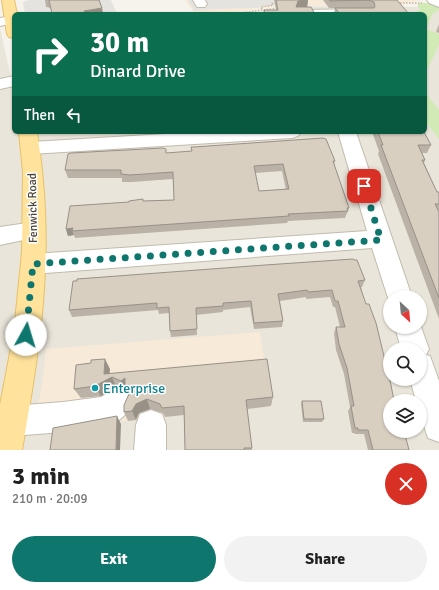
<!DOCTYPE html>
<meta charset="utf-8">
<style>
body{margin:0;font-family:Signika,sans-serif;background:#f2f2f2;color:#222;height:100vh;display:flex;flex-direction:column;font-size:15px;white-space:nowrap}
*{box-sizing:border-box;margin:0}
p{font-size:13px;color:#767676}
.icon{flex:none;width:22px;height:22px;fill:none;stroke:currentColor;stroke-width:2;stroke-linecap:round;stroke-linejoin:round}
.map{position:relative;height:450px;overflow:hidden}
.sheet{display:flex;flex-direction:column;background:#fff;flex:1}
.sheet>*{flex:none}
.hud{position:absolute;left:12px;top:12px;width:415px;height:122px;border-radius:6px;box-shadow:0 1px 3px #0004;background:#0b6e4f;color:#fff;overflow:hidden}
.needle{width:26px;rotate:154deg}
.buttons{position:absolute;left:383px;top:290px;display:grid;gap:8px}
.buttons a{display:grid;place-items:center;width:44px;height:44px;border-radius:50%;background:#fff;box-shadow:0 1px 3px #0004;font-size:20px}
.pin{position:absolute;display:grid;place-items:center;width:34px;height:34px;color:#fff;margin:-17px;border-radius:8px;box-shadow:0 2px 6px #0006}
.me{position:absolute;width:44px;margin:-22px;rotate:6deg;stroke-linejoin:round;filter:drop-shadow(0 0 3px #0008)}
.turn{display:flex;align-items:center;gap:14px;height:84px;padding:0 12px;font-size:18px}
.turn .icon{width:52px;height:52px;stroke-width:2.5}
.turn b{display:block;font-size:28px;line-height:34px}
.then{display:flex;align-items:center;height:38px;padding:0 12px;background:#0003;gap:8px;font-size:15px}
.round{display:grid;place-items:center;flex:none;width:42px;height:42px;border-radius:21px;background:#f2f2f2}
.overview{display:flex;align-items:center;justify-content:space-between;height:68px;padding:0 12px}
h1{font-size:24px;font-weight:700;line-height:30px}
.action{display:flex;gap:8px;margin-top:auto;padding:8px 12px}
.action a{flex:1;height:46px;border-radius:24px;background:#0f766e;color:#fff;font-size:16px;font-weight:700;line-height:46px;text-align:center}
.action a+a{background:#f2f2f2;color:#222}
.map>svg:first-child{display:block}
</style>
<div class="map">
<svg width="439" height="450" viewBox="0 0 439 450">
<rect width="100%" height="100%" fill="#f6f3ec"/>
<path fill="#eae5da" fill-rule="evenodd" d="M418,3L439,7V450H0V28L13,87H14V132H425V14H281L279,8L321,6L417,7ZM390,297H420V327H390ZM390,349H420V379H390ZM390,401H420V431H390Z"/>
<path fill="#f7ead8" d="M185,0H423L395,5L281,6L219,14H195Z
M260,332L271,406L34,430L42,383L46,349Z"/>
<path fill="#d2eab5" d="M418,3H434L439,7V10L433,13L426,29L439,34V45L425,74V14H416L418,10H421L418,7Z
M425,92L439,110V139L425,121Z"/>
<path fill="#e5e3e0" d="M29,0H111L117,14H25L23,2Z
M188,0H274L275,5L258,8L215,9L194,11Z"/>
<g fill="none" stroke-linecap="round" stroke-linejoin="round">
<g stroke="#c2bbae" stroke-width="2">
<path id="minor" d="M193,0H205L207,4L205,7H197Z
M427,0H439V7L429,3Z
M365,9L370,10L371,14H296L297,11L302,10Z
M12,16L14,17V23L0,26V18Z
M14,76V86L0,89V79Z
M199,132H301L298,136L292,138L31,154L24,152L22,148L24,144L31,142Z
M338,132H356L412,297H390V304L372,248L33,274L25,271L21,264L25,257L33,254L367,231Z
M34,222L42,224L45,230L42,236L0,245V227Z
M420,324L429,349L426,355L430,356L439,381V442L428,438L420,414V401H416L410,379H420V349H401L395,327H420Z
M117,388L127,393L132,403L127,413L117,422L106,426L63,432L12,436L1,432L0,413L1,410L12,406L63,402L101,397Z
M151,410L162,414L166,425V450H134L136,425L140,414Z"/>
</g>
<g stroke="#e6c16a" stroke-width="2">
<path id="major" d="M2,0H14L17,14H14V38L9,37L7,34Z
M19,132H37C41,158 44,184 45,211C49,291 36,371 22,450H0V405L14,332L22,252L23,172Z"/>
</g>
<path stroke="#c4b79f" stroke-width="1.5" stroke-dasharray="1.5 1.5" stroke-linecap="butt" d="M397,3H422
M262,9L261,7L273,5L272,2
M231,14L278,8"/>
<use href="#minor" fill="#fff" fill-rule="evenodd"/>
<use href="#major" fill="#ffe39c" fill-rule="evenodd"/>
</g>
<path fill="#bab2a6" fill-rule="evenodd" d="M45,0H99L102,8L103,14H52L51,8L46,7Z
M274,0H308L307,7L315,14H263L264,10H276Z
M323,0H397L409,14H334L335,8H368H329Z
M439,24V33L436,32Z
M372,132H424L431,145L427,153H422L425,160L424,163L437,192H439V319L378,154L379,151Z
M166,153L335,161L334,164L349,208L345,218L288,221L287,223L75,238L74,235L68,236L66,229L144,201L174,200L173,179L132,182H122V178H68L65,170ZM282,171L286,190L259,191L255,173Z
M365,280L362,287H361L390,401L409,450H368L364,434H355L354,433H352L348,411L350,407L344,374L336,350L334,333L336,327H340L335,307H333L330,297L306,299V297L280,301L283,321L282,327L254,329L250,307L223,310V312L196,315L197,335L171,337L170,331L169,313L159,314L158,310L72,317L69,310Z
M110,369L109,373L273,397L271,406L247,409L252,448V450H185L184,415L165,417L163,413L150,409L139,413L136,420L128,421L124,412L129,395L127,389L125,390L116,387L101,396L81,398L74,389Z
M302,401L324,419L322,422H303L301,404Z"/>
<path fill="#979187" d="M308,0L307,8L296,7L298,1Z
M102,8L103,14H82L84,11Z
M73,228L72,231L74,235L68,236L66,229Z
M105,359L110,369L109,378L112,377L116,387L101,396L95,386L104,374Z
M125,378L127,389L125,390L121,381Z
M147,399L150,409L139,413L136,420L132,411L136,404Z
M117,416L121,424L120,450H116Z"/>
<path fill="#d8cfc1" stroke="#979187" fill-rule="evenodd" d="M49,0H99L102,8L84,11L85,13L82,14H52Z
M276,0H308L298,1L296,7H311L315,14H265L264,10H278Z
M329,0H397L409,14H340L335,8H374L375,6L374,2L368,0L330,1Z
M378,132H424L431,145H418L425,160H422L437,192H439V204H435L439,212V298L381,145H383Z
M323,138L326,139L335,161H333L349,208H347L348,211L288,214L289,216L72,231L73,228L66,229L70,206L129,202V201L143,199V201L174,200L173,172L130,175L121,174V170H65L68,154L71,153L163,148L166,149V153L192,151L191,147H194ZM283,164L289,189L259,191L254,166Z
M353,259L354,260H357L365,280L358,281L366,304H369L376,323L391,385L394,401H390V431H404L409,450H373L368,430H358V428H355L351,406H354L347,368L339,344L336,327H345L338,301H335L332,290L308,292L307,290L278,294L283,321L254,323L251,301L223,303V306L196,308L197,329L170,331L169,307L157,308V303L69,310L73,281H77V279L265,265Z
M105,359L104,374L267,359L273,397L246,400L252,448H244V450H185L184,406L162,408L160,404L147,399L136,404L132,411L124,412V405L129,394L125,384V378L121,381L112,377L95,386L74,389L76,365L91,363V360Z
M302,401H321L324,419H304Z
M117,416L116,450H50L53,428Z"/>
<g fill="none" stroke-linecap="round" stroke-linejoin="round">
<path stroke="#0f766e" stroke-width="7" stroke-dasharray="0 12.6" d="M26,335L33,264L381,240L364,186"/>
</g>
<circle fill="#0f9aa8" stroke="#fff" stroke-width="1.5" cx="95" cy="388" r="4"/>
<g text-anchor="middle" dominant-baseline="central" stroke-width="3" stroke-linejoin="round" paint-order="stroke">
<g font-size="12" fill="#4b4439" stroke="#fff">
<text transform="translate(33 208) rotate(-91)">Fenwick Road</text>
</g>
<g font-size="14" fill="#0d838f" stroke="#fff" text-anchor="start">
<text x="103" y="388">Enterprise</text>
</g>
</g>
</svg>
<div class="buttons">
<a><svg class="needle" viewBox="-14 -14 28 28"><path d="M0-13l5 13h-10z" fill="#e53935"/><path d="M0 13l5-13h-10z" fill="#767676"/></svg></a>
<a><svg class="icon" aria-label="search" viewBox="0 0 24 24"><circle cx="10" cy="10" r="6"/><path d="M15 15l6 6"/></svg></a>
<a><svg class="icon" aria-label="layers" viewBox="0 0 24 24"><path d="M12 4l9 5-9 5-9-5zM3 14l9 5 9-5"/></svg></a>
</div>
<div class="pin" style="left:364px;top:186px;background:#d93025"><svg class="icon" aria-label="arrive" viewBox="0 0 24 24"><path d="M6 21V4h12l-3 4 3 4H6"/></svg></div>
<svg class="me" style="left:26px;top:335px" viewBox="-20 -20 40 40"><circle r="19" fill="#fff"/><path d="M0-13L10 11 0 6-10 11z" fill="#0f766e"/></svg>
<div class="hud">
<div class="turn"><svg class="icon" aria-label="right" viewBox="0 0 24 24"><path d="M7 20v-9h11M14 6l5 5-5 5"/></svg><div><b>30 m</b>Dinard Drive</div></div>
<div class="then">Then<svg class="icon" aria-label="left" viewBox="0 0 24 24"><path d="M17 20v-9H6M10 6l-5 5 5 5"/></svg></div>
</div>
</div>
<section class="sheet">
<div class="overview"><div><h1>3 min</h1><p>210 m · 20:09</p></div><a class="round" style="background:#d93025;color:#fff"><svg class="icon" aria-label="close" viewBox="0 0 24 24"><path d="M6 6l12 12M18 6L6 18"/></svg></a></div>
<div class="action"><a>Exit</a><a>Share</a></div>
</section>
